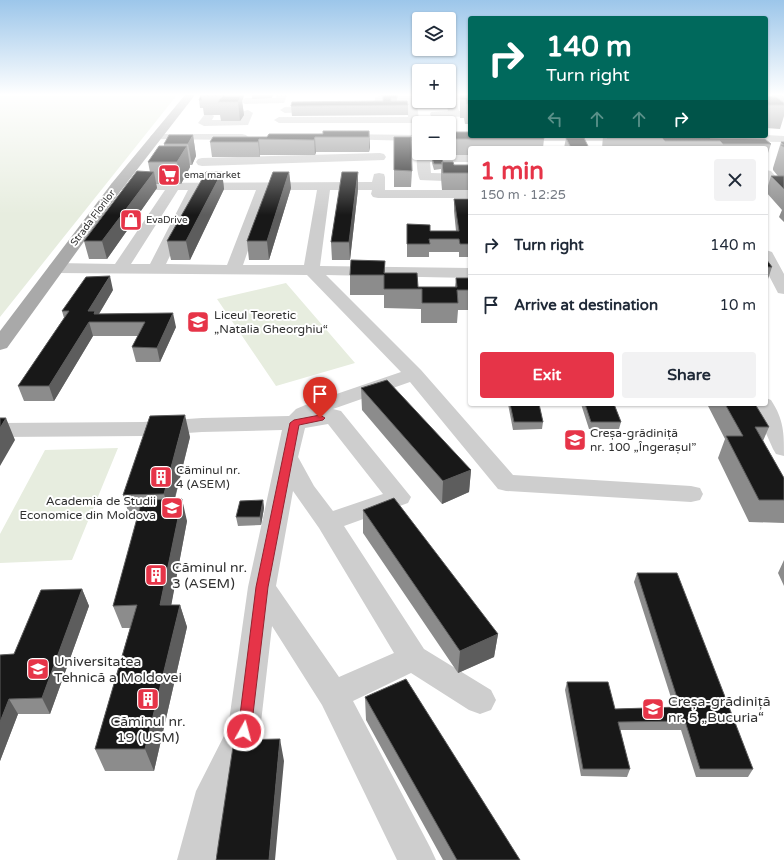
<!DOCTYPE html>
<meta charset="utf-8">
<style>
body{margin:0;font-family:"Varela Round",sans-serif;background:#f2f2f3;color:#1f2937;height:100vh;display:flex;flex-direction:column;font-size:15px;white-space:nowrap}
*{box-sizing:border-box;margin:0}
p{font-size:13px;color:#747a83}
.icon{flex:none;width:22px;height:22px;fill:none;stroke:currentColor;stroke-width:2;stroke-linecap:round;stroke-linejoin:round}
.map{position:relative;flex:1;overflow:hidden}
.details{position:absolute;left:468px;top:146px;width:300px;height:260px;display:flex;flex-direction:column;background:#fff;border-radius:4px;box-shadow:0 1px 3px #0004}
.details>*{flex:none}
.top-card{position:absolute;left:468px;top:16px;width:300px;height:122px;border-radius:4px;box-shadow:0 1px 3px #0004;background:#00695c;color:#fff;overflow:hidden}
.controls{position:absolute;left:412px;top:12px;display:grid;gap:8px}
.controls a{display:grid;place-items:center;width:44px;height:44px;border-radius:4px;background:#fff;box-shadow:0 1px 3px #0004;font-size:20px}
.pin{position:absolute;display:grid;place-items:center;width:34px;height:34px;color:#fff;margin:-41px -17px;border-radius:50% 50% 50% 0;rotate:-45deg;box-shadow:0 0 4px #0007}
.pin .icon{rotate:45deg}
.me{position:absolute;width:44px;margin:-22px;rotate:7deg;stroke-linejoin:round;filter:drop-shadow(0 0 3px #0008)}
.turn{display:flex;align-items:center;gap:14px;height:84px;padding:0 12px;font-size:18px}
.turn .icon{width:52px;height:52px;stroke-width:2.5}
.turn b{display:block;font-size:28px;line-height:34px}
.lanes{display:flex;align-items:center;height:38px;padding:0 12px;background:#0003;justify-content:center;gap:20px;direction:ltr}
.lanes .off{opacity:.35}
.round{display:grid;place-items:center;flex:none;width:42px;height:42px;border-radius:4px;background:#f2f2f3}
.headline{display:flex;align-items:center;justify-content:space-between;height:68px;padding:0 12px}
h1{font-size:24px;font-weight:800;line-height:30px;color:#e63448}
.action{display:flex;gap:8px;margin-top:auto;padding:8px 12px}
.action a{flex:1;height:46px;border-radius:4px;background:#e63448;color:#fff;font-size:16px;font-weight:800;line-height:46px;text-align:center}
.action a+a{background:#f2f2f3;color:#1f2937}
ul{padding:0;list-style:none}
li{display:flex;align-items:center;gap:12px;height:60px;padding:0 12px;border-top:1px solid #e0e1e3}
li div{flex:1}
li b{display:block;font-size:15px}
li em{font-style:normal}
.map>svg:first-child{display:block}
</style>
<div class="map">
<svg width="784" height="860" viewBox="0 0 784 860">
<rect width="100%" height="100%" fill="#fff"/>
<path fill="#e7eddf" d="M0,95H177L0,317Z
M286,283L355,363L276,386L217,299Z
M118,448L72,560L0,563V534L45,450Z"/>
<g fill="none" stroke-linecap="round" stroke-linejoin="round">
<path fill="#cecece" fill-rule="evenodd" d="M277,95H287L284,103L245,104L240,101L245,98H276Z
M380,95L416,96L419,120L414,123H279L274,120L279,117H408L407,101H385L384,107C380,112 354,113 350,108L355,105L374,104L375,98Z
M449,95H470V99L456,100L459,111H470V117L431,116L430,114L431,112L448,111L446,101H449Z
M322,106L326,107L327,109L326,111L285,113L280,110L285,107Z
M248,110L253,113L248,125L204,126L198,123L205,114L209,113L214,116L212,120H240L244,111Z
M156,134H242L246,135L248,137L246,139L242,140L152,139L150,137L152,135Z
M339,134L419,135V141L335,139L333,137L335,135Z
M766,135L784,136V142L680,141L676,140L674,138L676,136Z
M510,136H636L638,138L636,140L632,141H514L510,140L508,138Z
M419,150V153H429V154H470V162H430L431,173L470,174V182L420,180C417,174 415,156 419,150Z
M380,153L384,154L386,157L384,160L202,166L198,165L196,162L198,159L202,158Z
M766,170L771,171L784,186V193H775L766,182Z
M379,173L384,174L385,177V190H470V198H378L373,197L371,194L372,190H330L320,266L470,268V278L326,275L421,370L513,475L691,486L700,488L703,494L700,500L691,502L506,491L498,489L410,382L333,409L341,411L411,497L408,503L344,526L424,649L491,690L496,700L491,710L480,714L469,710L411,673L353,701L430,847L436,860H397L322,705L272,626L260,731L230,795L215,860H177L196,791L228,728L248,587L282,430L202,432L143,436L0,437V423L143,422L202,418L289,416L296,409L310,403L401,372L307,275L56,273L50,271L48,268L50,265L56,263L115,264L165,190H117L112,189L110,186L112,183L372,182L374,174ZM178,190H188L150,264H131ZM202,190H256L227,265L166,264ZM269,190H317L304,265H243ZM328,424L383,494L333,511L314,486L298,457L305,428ZM293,491L319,528L394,653L339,677L276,586Z
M766,250L772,252L784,274V294L778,293L766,270Z
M766,398L771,400C784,420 784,433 784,456L776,454L773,449L753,404H766Z"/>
<path fill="#a9a9a9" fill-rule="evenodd" d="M185,95H195L122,189L7,348L0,350V331L112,183Z
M771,95H782L784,96V104L780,103Z"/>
</g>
<path fill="#8c8c8c" d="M202,95H244V96L242,101L244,115L240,121H221L220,115H204L203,108H200L199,100Z
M252,95H273L272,98L252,99Z
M397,95V101L408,105V115L292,116L291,106L383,101Z
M460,95H470V124H465L464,118H460Z
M766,96L784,103V116L780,129L766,128Z
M369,131L370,147L369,152H316L315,155H260V157H212L210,142L267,137Z
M449,132L544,139L543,148H470V155H430V153H449Z
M193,135L196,156L192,165H190V167L181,184H156L157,188L107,259H89L84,241L150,172L148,162L164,146V144Z
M603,136H708L710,138L771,144L766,159V148H602Z
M394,137L412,171L411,187H394Z
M566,138L589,148H564Z
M781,142H784V222L779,217L782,210L766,192L771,176H778L773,170V168Z
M432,158L443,162L454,165H470V190H442L441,178V169L434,170L432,163Z
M222,172L224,189L190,260H171L167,241Z
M289,172L291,188L269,260H249L247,241Z
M358,189L350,260H332L331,242Z
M454,199H470V257H459V252H429V257H407V224L430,231H456L454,211Z
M766,259L772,267L766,285Z
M385,261V273L418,287H455L456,278H470V310H458L457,323H421V309L384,308V295H350V275Z
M113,290L99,314L176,327L160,362H136L132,347L138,336H93L54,401H24L18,386L64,318L62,311Z
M361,388L471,470L469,492L442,504L362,410Z
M508,404H614L621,422L619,429H589L581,404H539L543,422L542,429L513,430Z
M707,404H755L769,427L763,441L784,478V523L749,522L718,458L725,439Z
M190,437L175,499L187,521L171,605H180L187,627L154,771H105L95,749L130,628H122L113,606L138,518H130L123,495Z
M263,500L264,508L261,525L238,526L236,517Z
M363,510L498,634L494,657L458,673L363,533Z
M784,560V586L778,573Z
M637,573L753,769L748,777H696L681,730H620L630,769L627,777L581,776L565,690L567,682L615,709L674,707L634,582Z
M82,589L89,606L50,714H18L0,761V655L14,654Z
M365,697L520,860H443L366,720Z"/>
<path fill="#5d5d5d" d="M241,95H244V96L242,101L244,115L240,121L238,102Z
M369,131L370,147L369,152Z
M193,135L196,156L192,165L188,144Z
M315,137L316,152L315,155L314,140Z
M259,139L260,155V157L258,142Z
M187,146L190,167L181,184L177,162Z
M154,172L157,188L107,259L102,241Z
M222,172L224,189L190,260L186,241Z
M289,172L291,188L269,260L267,241Z
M358,172V189L350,260L349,242Z
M110,276L113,290L97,317L88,311Z
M173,313L176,327L160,362L157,348Z
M89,322L93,336L54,401L49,386Z
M185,415L190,437L170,517L164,494Z
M6,418L15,440L0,466V428Z
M471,470L469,492L442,504L443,481Z
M182,499L187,521L167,628L160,605Z
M263,500L264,508L261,525L260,517Z
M82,589L89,606L50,714L42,698Z
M180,605L187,627L154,771L145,749Z
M498,634L494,657L458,673L460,651Z
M9,699L18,714L0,761V722Z
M280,739L284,761L275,860H269Z"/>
<path fill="#181818" stroke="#5d5d5d" d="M201,95L202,100H199Z
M202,95H223L222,96H202Z
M223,95H226L225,96H241L238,102H218Z
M226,95H241L240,96H227Z
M383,95H397V98H391V101H407L408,105L291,106L292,102L383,101Z
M461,95H470V97H461Z
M766,96L776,97L784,103V105H766Z
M460,97H470V104H467L465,99H461Z
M323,131H369V137H315L314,140L259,139L258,142H210L213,137H267L269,134H323Z
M449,132H470V136H543L544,139H449Z
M169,135H193L188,144H164Z
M606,136H708L710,138L765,139L771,144H723L720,141H665L662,138H607Z
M394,137H411L412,171L394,170Z
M566,138H584L589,148H571Z
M781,142H784V147L781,145H784Z
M159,146H187L177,162H148Z
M441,157L443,162H442V164H434L432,158Z
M442,162H453L454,165H470V173H443Z
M137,171L154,172L102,241H84Z
M206,172H222L186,241H167Z
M273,172H289L267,241H247Z
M342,172H358L349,242H331Z
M771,176H784V189Z
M454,199H470V244H460L459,239H429L430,244H407V224L430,225V231H459Z
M766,259L772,267H766Z
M351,260L385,261L384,273H417L418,287H457L456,278H470V290H457L458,303H422V289H384V275H350Z
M110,276L88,311H95L94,314L173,313L157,348L132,347L145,322H89L49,386H18L69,311H62L86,277Z
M387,380L471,470L443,481L361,388Z
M510,404H539L543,422H514Z
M585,404H614L621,422H591Z
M725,404H755L769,427H755L784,478V500H759L726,436H743Z
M185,415L164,494L123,495L150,416Z
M0,418H6L0,428Z
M394,498L498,634L460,651L363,510Z
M182,499L160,605H180L145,749H95L137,605L113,606L142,500Z
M263,500L260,517H236L240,501Z
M637,573H677L753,769H700L685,721L618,722L630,769H583L567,682H608L615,709L680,707Z
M82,589L42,698L9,699L0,722V655L14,654L41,590Z
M406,679L520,860H457L365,697Z
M280,739L269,860H216L234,740Z"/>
<linearGradient id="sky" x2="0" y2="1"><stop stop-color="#9cc6ea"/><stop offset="0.44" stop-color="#fff"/><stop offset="1" stop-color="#fff" stop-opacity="0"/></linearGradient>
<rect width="784" height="215" fill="url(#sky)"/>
<path fill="#e63448" stroke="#96222f" d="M320,415L325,418L323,420L299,425L268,587L251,731L249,735L244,737L240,735L238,731L256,587L290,423L294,420Z"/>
<defs>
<g id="supermarket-square" transform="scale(1.15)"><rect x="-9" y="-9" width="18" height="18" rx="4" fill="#e63448" stroke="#fff"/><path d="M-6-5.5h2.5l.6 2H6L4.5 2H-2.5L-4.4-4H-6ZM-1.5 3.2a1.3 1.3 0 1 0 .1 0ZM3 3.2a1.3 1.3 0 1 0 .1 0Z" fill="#fff"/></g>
<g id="shop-square" transform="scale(1.15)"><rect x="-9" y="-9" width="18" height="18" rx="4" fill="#e63448" stroke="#fff"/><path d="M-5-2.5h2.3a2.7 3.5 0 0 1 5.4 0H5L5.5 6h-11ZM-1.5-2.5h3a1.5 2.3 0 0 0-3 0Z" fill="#fff"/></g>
<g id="school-square" transform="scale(1.15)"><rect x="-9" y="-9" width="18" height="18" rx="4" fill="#e63448" stroke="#fff"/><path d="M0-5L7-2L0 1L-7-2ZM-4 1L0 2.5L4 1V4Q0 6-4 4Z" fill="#fff"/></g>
<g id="building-square" transform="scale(1.15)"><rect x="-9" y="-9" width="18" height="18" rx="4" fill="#e63448" stroke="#fff"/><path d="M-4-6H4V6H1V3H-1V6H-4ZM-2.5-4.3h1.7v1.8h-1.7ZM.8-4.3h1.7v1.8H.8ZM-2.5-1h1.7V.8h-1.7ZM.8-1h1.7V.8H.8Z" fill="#fff"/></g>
<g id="university-square" transform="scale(1.15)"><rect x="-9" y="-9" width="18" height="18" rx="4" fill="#e63448" stroke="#fff"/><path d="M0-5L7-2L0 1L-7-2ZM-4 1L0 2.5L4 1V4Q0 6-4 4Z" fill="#fff"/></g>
</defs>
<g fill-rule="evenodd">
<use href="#supermarket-square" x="169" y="175"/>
<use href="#shop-square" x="131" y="220"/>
<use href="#school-square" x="198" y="322"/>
<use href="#school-square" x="575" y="440"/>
<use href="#building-square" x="161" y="477"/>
<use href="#university-square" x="172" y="508"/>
<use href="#building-square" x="156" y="575"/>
<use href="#university-square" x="38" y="669"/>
<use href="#building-square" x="148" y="699"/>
<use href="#school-square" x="653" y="709"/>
</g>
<g text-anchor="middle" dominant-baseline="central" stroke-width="4" stroke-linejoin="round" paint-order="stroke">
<g font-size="10" fill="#313131" stroke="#fff" text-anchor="start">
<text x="184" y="175">ema market</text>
<text x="146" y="220">EvaDrive</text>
</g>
<g font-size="10" fill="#313131" stroke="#fff">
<text transform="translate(93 218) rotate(-53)">Strada Florilor</text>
</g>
<g font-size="12" fill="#313131" stroke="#fff" text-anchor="start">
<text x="214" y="315">Liceul Teoretic<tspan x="214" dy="14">„Natalia Gheorghiu“</tspan></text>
<text x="590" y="433">Creșa-grădiniță<tspan x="590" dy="14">nr. 100 „Îngerașul”</tspan></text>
<text x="176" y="470">Căminul nr.<tspan x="176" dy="14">4 (ASEM)</tspan></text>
<text x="156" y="501" text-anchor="end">Academia de Studii<tspan x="156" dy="14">Economice din Moldova</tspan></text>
</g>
<g font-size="14" fill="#313131" stroke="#fff" text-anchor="start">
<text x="172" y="567">Căminul nr.<tspan x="172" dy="16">3 (ASEM)</tspan></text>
<text x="54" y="661">Universitatea<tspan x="54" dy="16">Tehnică a Moldovei</tspan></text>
<text x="668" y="701">Creșa-grădiniță<tspan x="668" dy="16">nr. 5 „Bucuria“</tspan></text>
<text x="148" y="721" text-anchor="middle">Căminul nr.<tspan x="148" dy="16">19 (USM)</tspan></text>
</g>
</g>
</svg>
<div class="controls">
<a><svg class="icon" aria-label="layers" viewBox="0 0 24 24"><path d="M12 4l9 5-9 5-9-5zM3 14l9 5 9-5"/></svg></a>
<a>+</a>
<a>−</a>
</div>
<div class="pin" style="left:320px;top:418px;background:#d93025"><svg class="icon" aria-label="arrive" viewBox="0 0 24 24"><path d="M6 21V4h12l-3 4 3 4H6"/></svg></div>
<svg class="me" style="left:244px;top:731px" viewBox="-20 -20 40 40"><circle r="17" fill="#e63448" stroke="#fff" stroke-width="3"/><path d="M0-11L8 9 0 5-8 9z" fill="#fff"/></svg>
<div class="top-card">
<div class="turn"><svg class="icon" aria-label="right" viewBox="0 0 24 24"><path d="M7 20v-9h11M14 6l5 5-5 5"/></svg><div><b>140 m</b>Turn right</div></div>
<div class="lanes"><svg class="icon off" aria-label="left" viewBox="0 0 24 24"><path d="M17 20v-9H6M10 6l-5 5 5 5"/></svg><svg class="icon off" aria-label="ahead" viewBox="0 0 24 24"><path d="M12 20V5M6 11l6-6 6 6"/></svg><svg class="icon off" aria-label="ahead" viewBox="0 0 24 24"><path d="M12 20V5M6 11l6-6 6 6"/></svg><svg class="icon" aria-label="right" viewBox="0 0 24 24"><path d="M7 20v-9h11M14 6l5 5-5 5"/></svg></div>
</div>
<section class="details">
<div class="headline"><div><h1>1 min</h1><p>150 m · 12:25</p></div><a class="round"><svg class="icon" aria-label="close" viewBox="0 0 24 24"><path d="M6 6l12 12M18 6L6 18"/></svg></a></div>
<ul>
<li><svg class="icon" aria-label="right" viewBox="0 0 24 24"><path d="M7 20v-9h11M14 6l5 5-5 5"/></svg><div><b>Turn right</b></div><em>140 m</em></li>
<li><svg class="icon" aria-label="arrive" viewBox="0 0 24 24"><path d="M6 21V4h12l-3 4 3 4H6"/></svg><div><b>Arrive at destination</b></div><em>10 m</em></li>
</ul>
<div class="action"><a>Exit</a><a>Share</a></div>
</section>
</div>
